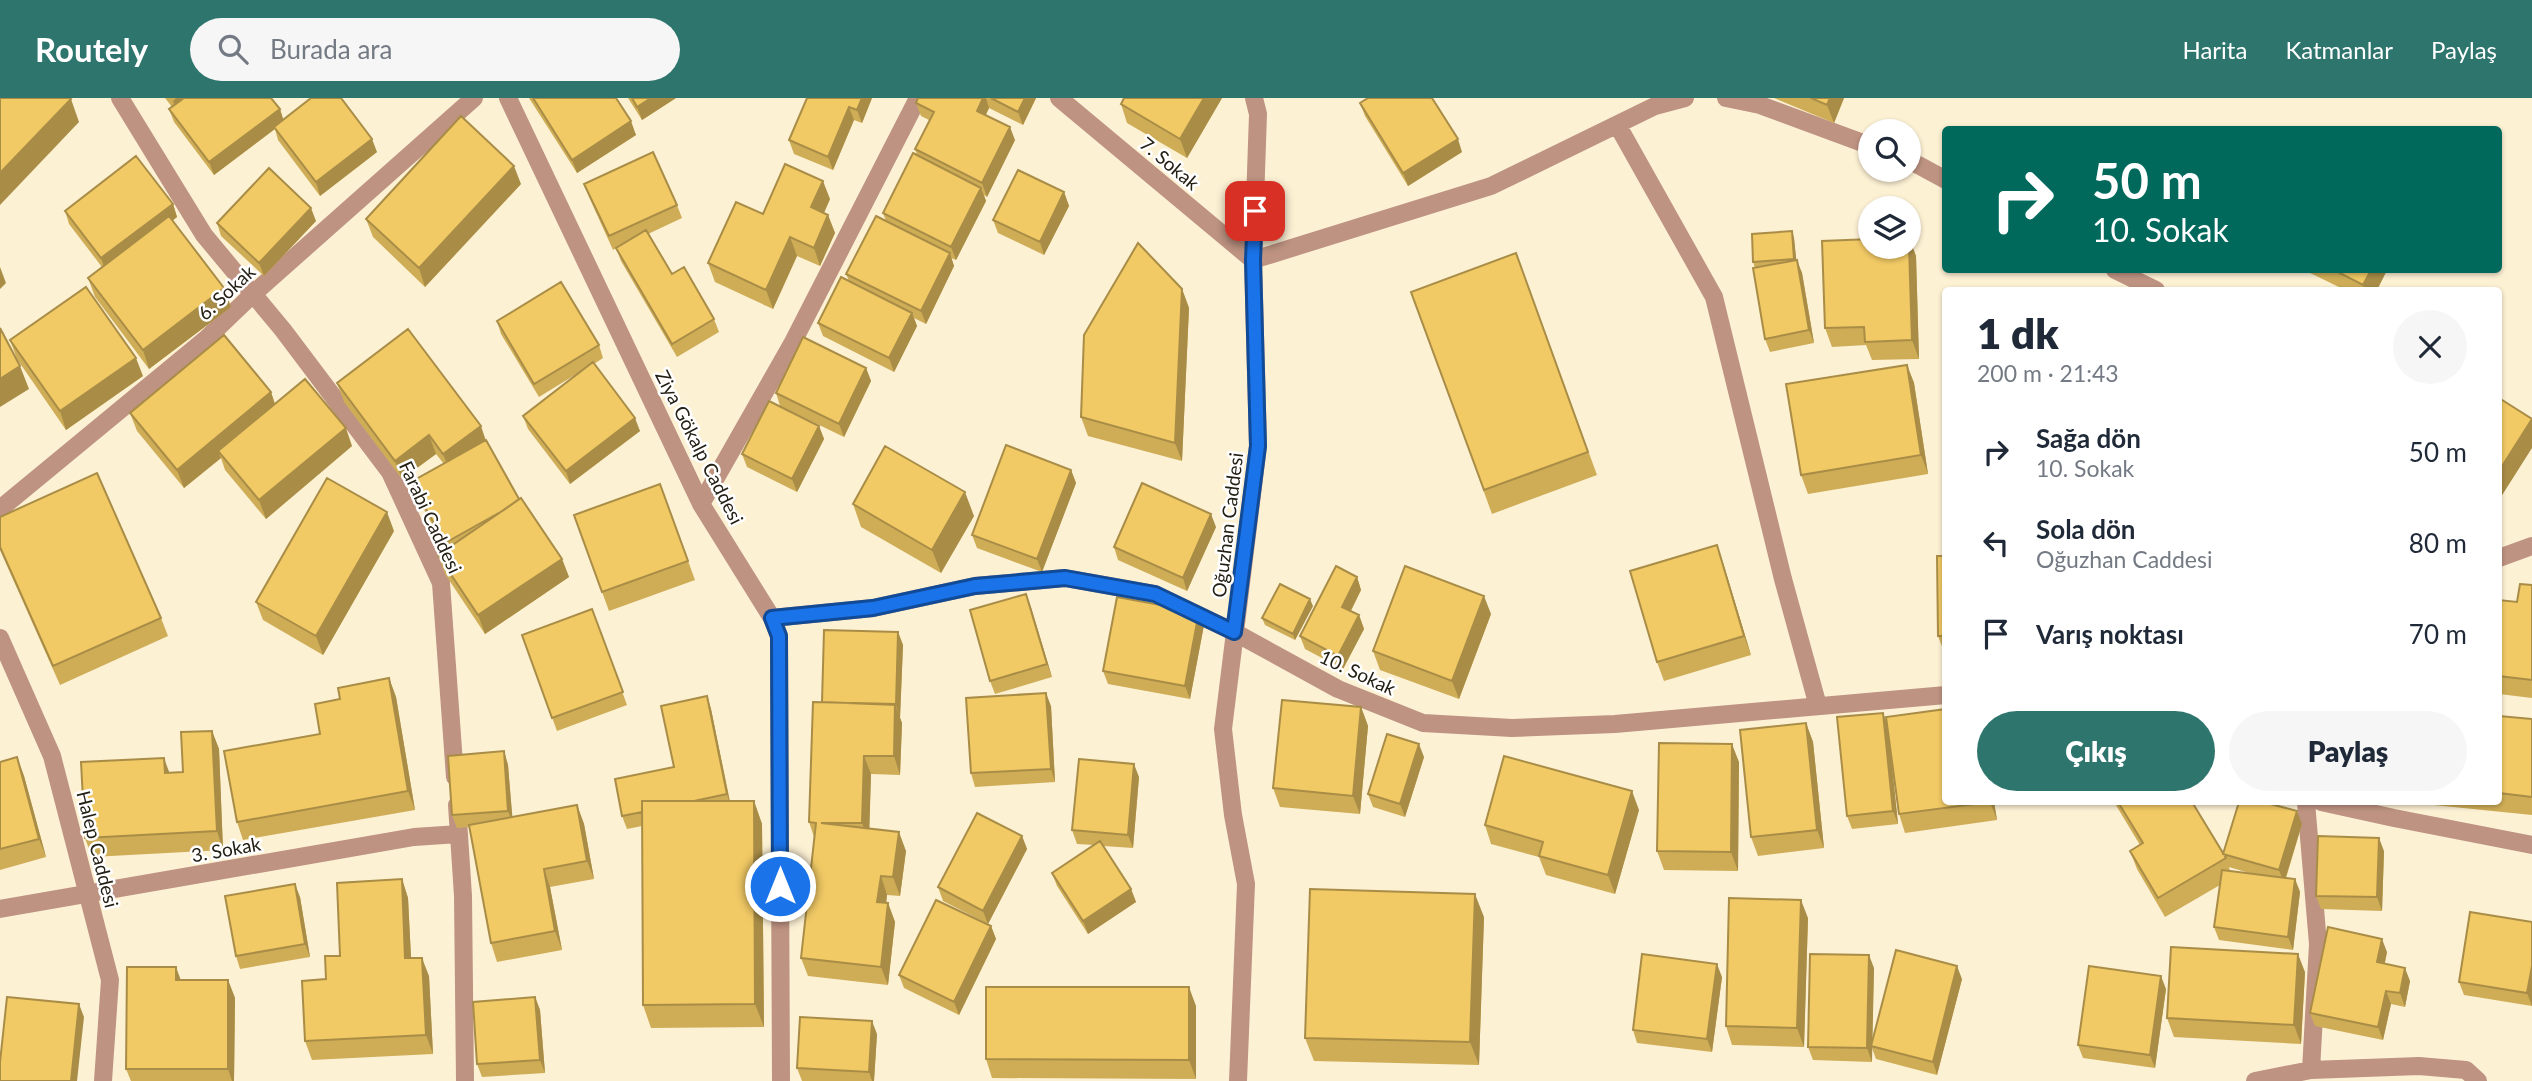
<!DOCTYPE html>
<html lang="tr">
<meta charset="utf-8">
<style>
body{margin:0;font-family:Lato,sans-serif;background:#f6f6f7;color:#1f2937;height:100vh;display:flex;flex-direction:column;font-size:26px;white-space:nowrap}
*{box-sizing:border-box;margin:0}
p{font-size:23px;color:#747a83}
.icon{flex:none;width:38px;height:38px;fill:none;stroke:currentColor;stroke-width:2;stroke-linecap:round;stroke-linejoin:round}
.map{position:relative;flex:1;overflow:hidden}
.panel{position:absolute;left:1942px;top:189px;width:560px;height:518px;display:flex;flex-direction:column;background:#fff;border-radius:7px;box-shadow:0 2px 5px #0004}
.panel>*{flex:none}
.banner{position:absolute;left:1942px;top:28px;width:560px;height:147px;border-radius:7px;box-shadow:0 2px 5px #0004;background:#00695c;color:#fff;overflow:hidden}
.fabs{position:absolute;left:1858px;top:21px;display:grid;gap:14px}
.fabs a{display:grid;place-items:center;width:63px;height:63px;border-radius:50%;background:#fff;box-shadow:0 2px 5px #0004;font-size:35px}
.pin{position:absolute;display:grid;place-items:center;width:60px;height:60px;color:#fff;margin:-30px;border-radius:14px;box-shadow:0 4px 10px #0006}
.me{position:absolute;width:77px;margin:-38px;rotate:0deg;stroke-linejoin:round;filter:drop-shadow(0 0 5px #0008)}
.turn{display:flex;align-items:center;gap:24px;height:147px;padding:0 35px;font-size:32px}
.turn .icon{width:91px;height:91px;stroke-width:2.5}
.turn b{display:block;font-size:49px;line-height:60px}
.round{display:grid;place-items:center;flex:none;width:74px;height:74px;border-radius:37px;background:#f6f6f7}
.overview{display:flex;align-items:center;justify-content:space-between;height:119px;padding:0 35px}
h1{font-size:42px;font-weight:800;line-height:52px}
.button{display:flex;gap:14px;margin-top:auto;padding:14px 35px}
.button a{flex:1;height:80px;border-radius:42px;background:#2e756d;color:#fff;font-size:28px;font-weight:800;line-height:80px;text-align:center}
.button a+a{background:#f6f6f7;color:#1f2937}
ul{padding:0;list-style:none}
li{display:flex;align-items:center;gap:21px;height:91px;padding:0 35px}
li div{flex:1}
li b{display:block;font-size:26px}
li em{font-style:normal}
header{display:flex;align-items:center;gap:42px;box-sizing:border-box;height:98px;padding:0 35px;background:#2e756d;color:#fff}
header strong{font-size:33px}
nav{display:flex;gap:38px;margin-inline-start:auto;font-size:24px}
.search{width:490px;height:63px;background:#f6f6f7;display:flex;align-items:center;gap:18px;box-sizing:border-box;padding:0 24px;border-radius:38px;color:#747a83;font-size:26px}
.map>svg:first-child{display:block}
</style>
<header>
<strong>Routely</strong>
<div class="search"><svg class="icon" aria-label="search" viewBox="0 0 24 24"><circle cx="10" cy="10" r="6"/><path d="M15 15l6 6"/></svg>Burada ara</div>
<nav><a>Harita</a><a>Katmanlar</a><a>Paylaş</a></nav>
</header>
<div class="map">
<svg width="2532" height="983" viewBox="0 0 2532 983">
<rect width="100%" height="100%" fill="#fdf1d4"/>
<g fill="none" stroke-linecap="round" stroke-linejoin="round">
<path stroke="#be9382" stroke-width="18" d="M120,0L204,137L283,232L390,374L441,485L455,679
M508,0L701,406L772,520L779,538L781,983
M1059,0L1253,162L1491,88L1655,8L1685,0
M1726,0L1760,7L1871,48
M1618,28L1714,199L1783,481L1818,608
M1909,62L1946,82
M2115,172L2156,192
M701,406L792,246L918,0
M0,411L206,241L253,196L474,0
M2499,460L2532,448
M772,520L873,510L975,488L1065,480L1155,496L1234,534L1338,591L1423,625L1512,630L1615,626L1946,597
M0,540L52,658L110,882L103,983
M2306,704L2318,846L2311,972
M2321,704L2394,720L2532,747
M457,707L463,798L465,983
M0,811L414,739L459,736
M1238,983L1246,786L1233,717L1223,631L1258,348L1253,162L1258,16L1254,0
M2255,983L2311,972L2419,968L2466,972L2478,983"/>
</g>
<path fill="#cfad57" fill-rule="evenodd" d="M165,0H271L280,11L283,21L377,54L320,98L278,42L275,31L214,77L174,24L169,11L172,9Z
M529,0H616L636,37L577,75Z
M628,0H676L642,22Z
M807,0H872L862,25L854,22L833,72L794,56L789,42Z
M918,0H1036L1023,27L989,10L986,17L1015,42L987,99L984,97L986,103L956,162L951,160L954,168L926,226L914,220L917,228L894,274L823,238L818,225L849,183L846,176L886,123L883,115L917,57L915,51L929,22L921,18L916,5Z
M1222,0L1187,60L1127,25L1121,6Z
M1774,0H1844L1834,25Z
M1360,5L1462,54L1408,88L1365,18Z
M521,86L425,189L373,139L366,121Z
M584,86L677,107L682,120L648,136L672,176L714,221L719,234L677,259L621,163L616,150L613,152L589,99Z
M1064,94L1069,108L1044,157L998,135L993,122Z
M830,101L824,115L828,117L835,135L820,168L797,158L773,211L715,184L708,165L763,116Z
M173,106L177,119L172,123L231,209L149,271L95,199L88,180L102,169L69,126L65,113Z
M316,123L264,178L221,138L217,125Z
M1792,133L1794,140L1796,162L1802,175L1814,245L1770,254L1765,241L1755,170L1753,164Z
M1909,140L1916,158L1919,261L1872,262L1866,247L1832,249L1825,230Z
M1516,155L1597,377L1492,416L1411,194Z
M2304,172H2387L2377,192H2345Z
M1182,191L1189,210L1182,363L1088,338L1081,319Z
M497,223L599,247L603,260L594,266L640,333L570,386L528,331L523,318L583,272L539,299L501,236Z
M10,242L143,278L66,332L17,261Z
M1907,267L1914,285L1928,376L1808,396L1801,377Z
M866,270L871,283L844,339L780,308L776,295Z
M337,285L486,342L519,401L562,461L569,479L485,536L445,476L438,457L446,452L416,397L411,384L444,366L436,356L402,381L344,304Z
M271,294L275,306L352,348L266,421L225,372L221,360L184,390L137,333L130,315Z
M819,328L824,341L797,394L747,369L742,356Z
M1071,372L1076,385L1042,474L977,450L972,437Z
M660,386L695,482L609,513L574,417Z
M853,406L974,418L941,475L861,429Z
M0,419L161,520L168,538L60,587L0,452Z
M1216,429L1187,493L1118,462L1114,449Z
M394,433L323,557L263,522L256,504Z
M1717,447L1723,465L1751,557L1664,583L1657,564Z
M1946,458V551H1943L1938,538Z
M1357,479L1361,492L1351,513L1359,517L1364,531L1343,571L1305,551L1300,538Z
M2532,487V600L2499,596V502L2517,504Z
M1026,496L1052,579L995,596L990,583Z
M1313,508L1295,542L1265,527L1262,520Z
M592,511L627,607L557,633L522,537Z
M1199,514L1204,527L1190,601L1108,586L1103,573Z
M1491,516L1459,601L1380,572L1373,553Z
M898,534L903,547L900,620L902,625L900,677L871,676L869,731L906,753L900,798L887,797L886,805H888L895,824L888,887L808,878L801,860L814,739L809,724L822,604Z
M389,580L396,599L415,712L243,742L237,724L320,636L340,601Z
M707,598L711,611L730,703H754L762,726L764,929L651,930L643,907L642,728L627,731L622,718L674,669Z
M1051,608L1055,684L975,689L971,675Z
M1361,609L1368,628L1360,716L1280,709L1273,690Z
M1883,615L1887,625L1946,704H1994L1997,722L1905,735L1899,716L1890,651L1898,726L1852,731L1847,718Z
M2499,618L2532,621V717L2404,704H2499Z
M1806,625L1813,644L1824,750L1758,758L1751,739Z
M212,633L219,651L223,752L92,759L85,740L169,675L183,674Z
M504,653L508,667L512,719L577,707L584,726L594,781L550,789L562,852L497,864L491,845L470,729L457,730L452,717Z
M17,659L24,678L46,759L0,772V664Z
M1424,659L1405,719L1373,709L1368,696Z
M1739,664L1738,773L1664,772L1657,753Z
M1139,679L1133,750L1103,748L1131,791L1136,804L1088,836L1057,788L1052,775L1094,747L1077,746L1072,732Z
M2114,704H2192L2223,756L2302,726L2286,780L2295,781L2300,794L2293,852L2219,842L2214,829L2220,787L2165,819L2137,771L2130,753L2140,747ZM2229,769L2249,775L2230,773Z
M1639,712L1615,796L1546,777L1539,759L1491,746L1485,727Z
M1022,738L1027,751L988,826L943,803L938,789Z
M2384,753L2382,813L2321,811L2316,798Z
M402,781L408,800L411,860L429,878L433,956L312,962L305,943L326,881L340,858Z
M300,799L310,859L240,871L236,858Z
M1484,819L1479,967L1314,963L1305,940Z
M1808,820L1804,949L1732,947L1726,928Z
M2532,824V908L2464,897L2459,884Z
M991,828L996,841L959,917L904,890L899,877Z
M2387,854L2385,865L2410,883L2405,909L2391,906L2383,942L2315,928L2310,915Z
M1874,870L1872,944L1962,881L1937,977L1876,961L1872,950V964L1813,962L1808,949Z
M2305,874L2301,946L2174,939L2167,920Z
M1722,879L1712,954L1637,945L1633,932Z
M181,882H228L235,900L234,983H131L126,971Z
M2166,891L2155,970L2083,960L2078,947Z
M535,899L540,912L545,975L482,979L477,966Z
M1196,908V981L992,980L986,961Z
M877,936L874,983H802L797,970Z"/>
<path fill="#a98d47" d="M176,0H197L178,16L173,3Z
M651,0H676L642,22L637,9Z
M862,0H872L862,25L857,12Z
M983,0H986L989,10L981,26L977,13Z
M1025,0H1036L1023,27L1018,14Z
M1204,0H1222L1187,60L1180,41Z
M1830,0H1844L1834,25L1827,7Z
M71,1L79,24L0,107V75Z
M849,9L854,22L833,72L828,59Z
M280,11L284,24L214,77L209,64Z
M631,23L636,37L577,75L572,62Z
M1010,29L1015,42L987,99L982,85Z
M372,41L377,54L320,98L316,84Z
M1458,41L1462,54L1408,88L1403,75Z
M514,68L521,86L425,189L419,170Z
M823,83L830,101L818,128L811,109Z
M981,90L986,103L956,162L951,149Z
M1064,94L1069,108L1044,157L1040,144Z
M173,106L177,119L106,174L101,160Z
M311,110L316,123L264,178L259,165Z
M828,117L835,135L820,168L814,150Z
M1792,133L1794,140L1797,168L1794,161Z
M790,139L797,158L773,211L766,192Z
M1909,140L1916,158L1919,261L1912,242Z
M950,155L954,168L926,226L921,213Z
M1797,162L1802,175L1814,245L1809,232Z
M0,169L6,185L0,191Z
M2371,172H2387L2377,192H2365L2363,187Z
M224,190L231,209L149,271L143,252Z
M1182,191L1189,210L1182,363L1175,345Z
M912,215L917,228L894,274L889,260Z
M136,260L143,278L66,332L60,313Z
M1907,267L1914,285L1928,376L1921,357Z
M20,268L29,291L0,309V281Z
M866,270L871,283L844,339L839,326Z
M271,294L277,313L218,353L221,360L184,390L177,372Z
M635,320L640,333L570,386L566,373Z
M2532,321V350L2499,402V373Z
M481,328L487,346L450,374L443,356Z
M819,328L824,341L797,394L792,381Z
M346,330L352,348L266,421L259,402Z
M429,337L436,356L402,381L395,363Z
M1071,372L1076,385L1042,474L1037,461Z
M965,394L974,418L941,475L932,452Z
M387,414L394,433L323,557L316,538Z
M1211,416L1216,429L1187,493L1183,480Z
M1717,447L1723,465L1751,557L1744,538Z
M562,461L569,479L485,536L478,517Z
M1357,479L1361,492L1346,522L1342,509Z
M1026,496L1031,509L1052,579L1047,566Z
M1484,498L1491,516L1459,601L1452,583Z
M1310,501L1313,508L1295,542L1293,536Z
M1199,514L1204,527L1190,601L1185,588Z
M1359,517L1364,531L1343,571L1338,558Z
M898,534L903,547L900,620L896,607Z
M389,580L396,599L415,712L408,693Z
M1046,595L1051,608L1055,684L1051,671Z
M707,598L711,611L731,710L727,696Z
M895,606L902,625L900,677L894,658Z
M1361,609L1368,628L1360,716L1353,698Z
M1883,615L1888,628L1898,726L1893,713Z
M1806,625L1813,644L1824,750L1817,732Z
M212,633L219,651L223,752L217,733Z
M1419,646L1424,659L1405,719L1400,706Z
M1732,646L1739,664L1738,773L1731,754Z
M504,653L508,667L513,726L508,713Z
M864,658L871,676L869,744L862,725Z
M17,659L24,678L46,759L39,741Z
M164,660L171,679L165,675Z
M1134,666L1139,679L1133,750L1128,737Z
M1632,693L1639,712L1615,796L1608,777Z
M754,703L762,726L764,929L755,906Z
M1990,704H1994L1997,722Z
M577,707L584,726L594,781L587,763Z
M2297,713L2302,726L2284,785L2279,772Z
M899,734L906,753L900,798L893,779Z
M1022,738L1027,751L988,826L983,813Z
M2379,740L2384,753L2382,813L2377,799Z
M544,771L550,789L562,852L555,833Z
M881,778L887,797L884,823L877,804Z
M402,781L408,800L412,879L405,860Z
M2295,781L2300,794L2293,852L2288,839Z
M295,786L300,799L310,859L305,846Z
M1131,791L1136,804L1088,836L1083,823Z
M1475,796L1484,819L1479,967L1470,944Z
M1801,802L1808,820L1804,949L1797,930Z
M888,805L895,824L888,887L881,869Z
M991,828L996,841L959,917L954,904Z
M2382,841L2387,854L2382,877L2377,864Z
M2298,856L2305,874L2301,946L2294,927Z
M1869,857L1874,870L1872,964L1867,950Z
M422,860L429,878L433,956L426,937Z
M1717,866L1722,879L1712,954L1707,941Z
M1957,868L1962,881L1937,977L1933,964Z
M2532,868V908L2527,895Z
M176,869L183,888L176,882Z
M2405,870L2410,883L2405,909L2400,895Z
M2161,878L2166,891L2155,970L2150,957Z
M228,882L235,900L234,983H232L228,971Z
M1189,889L1196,908V981L1189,962Z
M2386,893L2391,906L2383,942L2378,929Z
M535,899L540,912L545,975L540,962Z
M79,906L84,919L77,983H71Z
M872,923L877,936L874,983H872L869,974Z"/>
<path fill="#f1c965" stroke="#a98d47" stroke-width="2" d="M0,0H70L71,1L0,75Z
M184,0H271L280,11L209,64L169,11Z
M311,0H341L372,41L316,84L274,29Z
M533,0H616L631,23L572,62Z
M632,0H651L637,9Z
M807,0H862L857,12L849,9L828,59L789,42Z
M918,0H983L977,13L1010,29L982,85L915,51L934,14L916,5Z
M991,0H1025L1018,14Z
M1124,0H1204L1180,41L1121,6Z
M1368,0H1432L1458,41L1403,75L1360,5Z
M1811,0H1830L1827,7Z
M461,18L514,68L419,170L366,121Z
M653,54L677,107L609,138L584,86Z
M913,55L981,90L951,149L883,115Z
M136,58L173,106L101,160L65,113Z
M785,66L823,83L811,109L828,117L814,150L790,139L766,192L708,165L736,104L763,116Z
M269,70L311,110L259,165L217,125Z
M1018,72L1064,94L1040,144L993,122Z
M169,118L224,190L143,252L88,180Z
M876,118L950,155L921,213L846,176Z
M646,132L672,176L684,169L714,221L672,246L616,150Z
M1792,133L1794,161L1753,164L1752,136Z
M1871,141V149H1909L1912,242L1865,244L1864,229L1825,230L1822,143Z
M1138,145L1182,191L1175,345L1081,319L1084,237Z
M1516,155L1588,354L1484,392L1411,194Z
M1797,162L1809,232L1765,241L1753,170Z
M2334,172H2371L2363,187Z
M841,179L912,215L889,260L818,225Z
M561,184L599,247L534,286L497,223Z
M86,189L136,260L60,313L10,242Z
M0,230L20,268L0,281Z
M408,231L481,328L443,356L429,337L395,363L337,285Z
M224,237L271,294L177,372L130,315Z
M803,239L866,270L839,326L776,295Z
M593,264L635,320L566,373L523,318Z
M1907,267L1921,357L1801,377L1786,286Z
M305,281L346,330L259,402L218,353Z
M2499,300L2532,321L2499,373Z
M769,303L819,328L792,381L742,356Z
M486,342L519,401L504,412L445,445L411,384Z
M1006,347L1071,372L1037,461L972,437Z
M885,348L965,394L932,452L853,406Z
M97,375L161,520L53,568L0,449V419Z
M327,380L387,414L316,538L256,504Z
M1142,385L1211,416L1183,480L1114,449Z
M660,386L688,463L602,494L574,417Z
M521,400L562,461L478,517L438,457Z
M1717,447L1744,538L1657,564L1630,473Z
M1937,458H1946V538H1938Z
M1336,468L1357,479L1342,509L1359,517L1338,558L1300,538Z
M1405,468L1484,498L1452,583L1373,553Z
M1280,486L1310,501L1293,536L1262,520Z
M2520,486L2532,487V582L2499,578V502L2517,504Z
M1026,496L1047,566L990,583L970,512Z
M1117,499L1199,514L1185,588L1103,573Z
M592,511L623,594L552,620L522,537Z
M824,532L898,534L896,607L822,604Z
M389,580L408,693L237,724L224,653L320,636L315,606L340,601L338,590Z
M1046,595L1051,671L971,675L966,600Z
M707,598L727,696L694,703H642V714L622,718L615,681L674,669L661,608Z
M1282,602L1361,609L1353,698L1273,690Z
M813,604L895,606L894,658H864L862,725H821L899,734L893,779L881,778L877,804L888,805L881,869L801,860L816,725L809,724Z
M1946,611V704H1990L1899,716L1886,619Z
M1883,615L1893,713L1847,718L1837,619Z
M2499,618L2532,621V699L2499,695Z
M1806,625L1817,732L1751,739L1740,632Z
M212,633L217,733L85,740L81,664L164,660L165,675L183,674L181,634Z
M1387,636L1419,646L1400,706L1368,696Z
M1659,645L1732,646L1731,754L1657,753Z
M504,653L508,713L452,717L448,658Z
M1504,658L1632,693L1608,777L1539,758L1543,744L1485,727Z
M17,659L39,741L0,751V664Z
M1079,661L1134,666L1128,737L1072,732Z
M642,703H754L755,906L643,907Z
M2118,704H2192L2226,760L2158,800L2130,753L2143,745Z
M2239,704H2263L2297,713L2279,772L2223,756Z
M577,707L587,763L544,771L555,833L491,845L469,727Z
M977,715L1022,738L983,813L938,789Z
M2318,738L2379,740L2377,799L2316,798Z
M1100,743L1131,791L1083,823L1052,775Z
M2222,772L2295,781L2288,839L2214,829Z
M402,781L405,860H422L426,937L305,943L302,883L326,881L325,858H340L337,785Z
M295,786L305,846L236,858L225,798Z
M1310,791L1475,796L1470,944L1305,940Z
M1729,800L1801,802L1797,930L1726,928Z
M936,802L991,828L954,904L899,877Z
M2470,814L2532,824V868L2527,895L2459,884Z
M2328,829L2382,841L2377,864L2405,870L2400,895L2386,893L2378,929L2310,915Z
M2171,849L2298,856L2294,927L2167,920Z
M1896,852L1957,868L1933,964L1871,948Z
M1642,856L1717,866L1707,941L1633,932Z
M1810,856L1869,857L1867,950L1808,949Z
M2089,868L2161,878L2150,957L2078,947Z
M127,869H176V882H228V971H126Z
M986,889H1189V962L986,961Z
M7,899L79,906L71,983H0V964Z
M535,899L540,962L477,966L473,904Z
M800,919L872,923L869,974L797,970Z"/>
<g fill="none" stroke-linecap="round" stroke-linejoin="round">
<g stroke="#114b97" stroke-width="18">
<path id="route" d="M780,788L779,538L772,520L873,510L975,488L1065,480L1155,496L1234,534L1258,348L1253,162L1255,113"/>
</g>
<use href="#route" stroke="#1a73e8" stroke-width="12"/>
</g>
<g text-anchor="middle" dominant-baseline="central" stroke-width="5" stroke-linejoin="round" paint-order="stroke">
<g font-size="19" fill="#242015" stroke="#fff">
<text transform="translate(1170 65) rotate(40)">7. Sokak</text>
<text transform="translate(226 194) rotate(-43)">6. Sokak</text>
<text transform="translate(700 349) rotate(63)">Ziya Gökalp Caddesi</text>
<text transform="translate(431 419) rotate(65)">Farabi Caddesi</text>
<text transform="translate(1227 427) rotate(-83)">Oğuzhan Caddesi</text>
<text transform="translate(1358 574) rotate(25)">10. Sokak</text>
<text transform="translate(98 751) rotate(76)">Halep Caddesi</text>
<text transform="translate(226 751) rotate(-10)">3. Sokak</text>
</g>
</g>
</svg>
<div class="fabs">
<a><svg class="icon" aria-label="search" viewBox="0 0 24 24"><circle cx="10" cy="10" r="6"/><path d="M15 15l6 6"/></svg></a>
<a><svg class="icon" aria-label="layers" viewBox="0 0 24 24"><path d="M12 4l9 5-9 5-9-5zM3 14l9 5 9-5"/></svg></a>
</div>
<div class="pin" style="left:1255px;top:113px;background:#d93025"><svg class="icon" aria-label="arrive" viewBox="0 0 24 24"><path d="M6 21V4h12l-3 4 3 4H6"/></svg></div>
<svg class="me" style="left:780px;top:788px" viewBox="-20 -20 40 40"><circle r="17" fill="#1a73e8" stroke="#fff" stroke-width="3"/><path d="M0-11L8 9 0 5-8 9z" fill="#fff"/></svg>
<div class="banner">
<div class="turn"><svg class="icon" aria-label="right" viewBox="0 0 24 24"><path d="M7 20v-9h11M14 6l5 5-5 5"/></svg><div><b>50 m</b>10. Sokak</div></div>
</div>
<section class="panel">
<div class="overview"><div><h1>1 dk</h1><p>200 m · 21:43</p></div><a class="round"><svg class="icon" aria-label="close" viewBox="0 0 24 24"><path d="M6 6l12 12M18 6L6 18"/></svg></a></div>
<ul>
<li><svg class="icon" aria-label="right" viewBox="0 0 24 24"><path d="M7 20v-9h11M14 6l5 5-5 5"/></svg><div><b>Sağa dön</b><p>10. Sokak</p></div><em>50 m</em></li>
<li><svg class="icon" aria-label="left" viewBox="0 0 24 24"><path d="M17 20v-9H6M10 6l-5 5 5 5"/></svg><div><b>Sola dön</b><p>Oğuzhan Caddesi</p></div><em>80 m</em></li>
<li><svg class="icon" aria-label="arrive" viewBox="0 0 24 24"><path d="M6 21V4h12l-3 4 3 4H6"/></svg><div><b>Varış noktası</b></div><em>70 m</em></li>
</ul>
<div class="button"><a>Çıkış</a><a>Paylaş</a></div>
</section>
</div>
